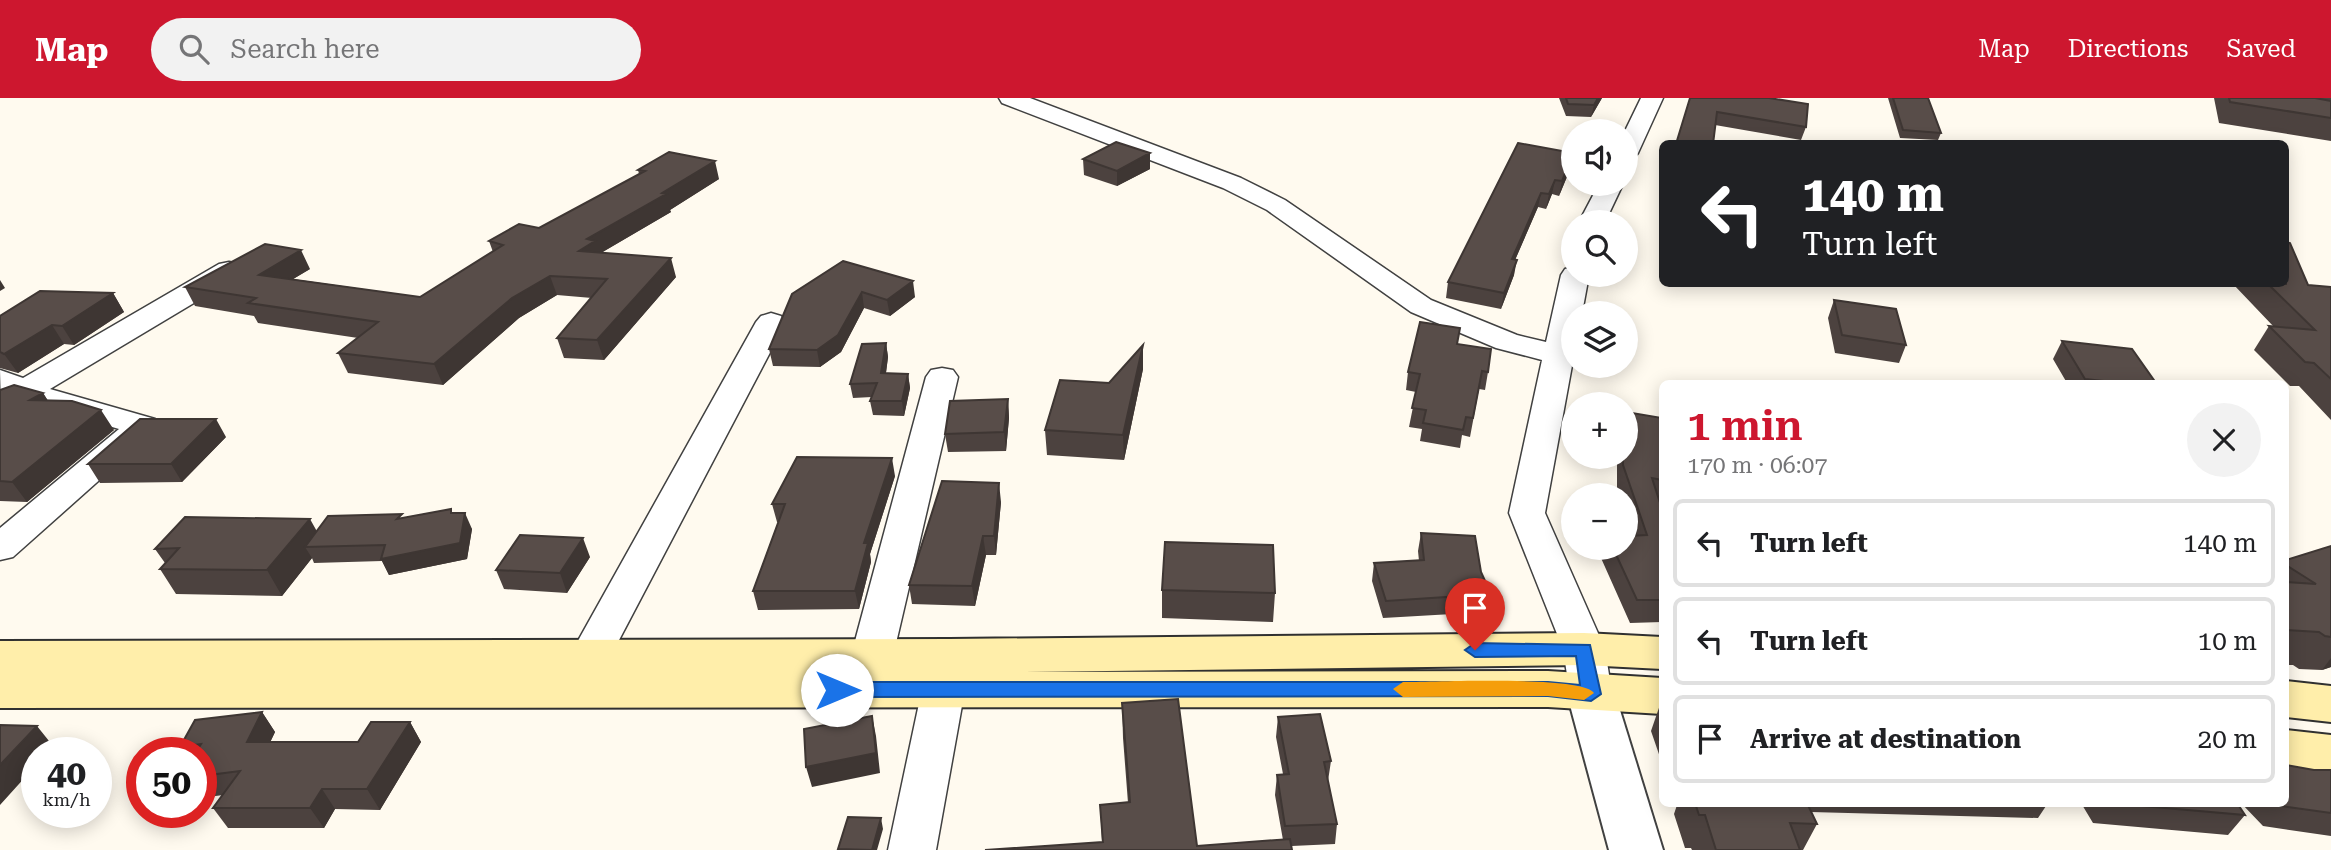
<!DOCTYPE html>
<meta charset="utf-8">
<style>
body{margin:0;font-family:"Roboto Serif",serif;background:#f2f2f2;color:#202124;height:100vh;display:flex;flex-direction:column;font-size:26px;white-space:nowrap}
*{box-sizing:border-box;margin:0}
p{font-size:23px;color:#757577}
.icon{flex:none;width:38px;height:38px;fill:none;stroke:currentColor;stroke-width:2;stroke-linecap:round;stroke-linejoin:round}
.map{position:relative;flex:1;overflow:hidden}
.details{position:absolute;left:1659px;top:282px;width:630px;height:427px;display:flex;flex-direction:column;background:#fff;border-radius:10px;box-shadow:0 4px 18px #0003}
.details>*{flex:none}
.top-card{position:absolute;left:1659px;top:42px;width:630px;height:147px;border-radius:10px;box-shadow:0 4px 18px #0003;background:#202124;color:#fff;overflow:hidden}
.buttons{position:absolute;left:1561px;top:21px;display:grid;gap:14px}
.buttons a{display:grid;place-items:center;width:77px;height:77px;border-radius:50%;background:#fff;box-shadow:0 4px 18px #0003;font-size:35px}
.speed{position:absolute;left:21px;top:639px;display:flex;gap:14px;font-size:35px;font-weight:700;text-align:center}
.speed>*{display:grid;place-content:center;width:91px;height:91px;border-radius:50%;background:#fff;box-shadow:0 4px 18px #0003;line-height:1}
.speed small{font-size:18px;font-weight:400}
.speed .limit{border:10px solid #d22;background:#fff;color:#111}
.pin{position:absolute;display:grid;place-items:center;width:60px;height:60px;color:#fff;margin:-72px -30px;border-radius:50% 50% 50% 0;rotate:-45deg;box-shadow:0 0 7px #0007}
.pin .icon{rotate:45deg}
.me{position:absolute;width:77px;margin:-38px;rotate:90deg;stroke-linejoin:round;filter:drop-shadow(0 0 5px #0008)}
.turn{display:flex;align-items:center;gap:24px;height:147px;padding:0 28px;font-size:32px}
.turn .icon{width:91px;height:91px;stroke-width:2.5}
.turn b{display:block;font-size:49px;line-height:60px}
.round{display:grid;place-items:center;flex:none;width:74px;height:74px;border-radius:37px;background:#f2f2f2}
.overview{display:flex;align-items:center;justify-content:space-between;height:119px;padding:0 28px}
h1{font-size:42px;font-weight:600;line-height:52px;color:#cd172f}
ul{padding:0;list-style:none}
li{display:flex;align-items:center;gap:21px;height:88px;margin:0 14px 10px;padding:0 14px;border:4px solid #e0e0e0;border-radius:10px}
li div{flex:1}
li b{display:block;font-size:26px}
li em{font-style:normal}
header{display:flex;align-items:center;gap:42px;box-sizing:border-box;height:98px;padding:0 35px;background:#cd172f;color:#fff}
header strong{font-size:33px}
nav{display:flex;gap:38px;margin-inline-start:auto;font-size:24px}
.search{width:490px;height:63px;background:#f2f2f2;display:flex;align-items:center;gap:18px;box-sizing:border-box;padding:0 24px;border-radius:38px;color:#757577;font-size:26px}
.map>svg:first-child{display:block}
</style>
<header>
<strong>Map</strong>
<div class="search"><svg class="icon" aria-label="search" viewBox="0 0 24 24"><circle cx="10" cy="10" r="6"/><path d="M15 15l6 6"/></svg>Search here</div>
<nav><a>Map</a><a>Directions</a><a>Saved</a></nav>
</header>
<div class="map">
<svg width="2331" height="752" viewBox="0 0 2331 752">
<rect width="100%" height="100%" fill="#fffaef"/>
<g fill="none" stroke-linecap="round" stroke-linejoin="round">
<g stroke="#414141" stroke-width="3">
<path id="minor" d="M999,0H1030L1241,80L1285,102L1431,202L1517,237L1546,244L1561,177L1565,171L1573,169V177H1589L1582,215H1573V262L1545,415L1605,551L1612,596L1606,607L1591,612L1576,607L1570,596L1563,551L1509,415L1542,262L1496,250L1411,214L1267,112L1223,90L1002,5Z
M1641,0H1663L1638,55L1634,60L1626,62L1625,33Z
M1599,86H1623L1605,124H1579Z
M229,164L239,166L243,172L239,178L50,291L155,321L160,328L13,459L0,462V430L119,331L27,304L12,310L1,307L0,272L23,280L219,166Z
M771,215L781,218L786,224L597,584L591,595L576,600L561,595L555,584L756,224L761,218Z
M942,270L953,272L958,279L893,558L887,569L872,573L857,569L851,558L926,279L931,272Z
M949,548L964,552L970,563L936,752H888L928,563L934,552Z"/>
</g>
<g stroke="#414141" stroke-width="4">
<path id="tertiary" d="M1591,578L1608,583L1615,596L1663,752H1609L1567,596L1574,583Z"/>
</g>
<g stroke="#303030" stroke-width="4">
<path id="secondary" d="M1584,535L1662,539V571L1584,567L1024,574L1548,573L1662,580V616L1548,609L0,610V543L950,541Z
M2286,583L2331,588V624L2286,619Z
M2286,632L2331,637V677L2286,670Z"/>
</g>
<use href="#minor" fill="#fff" fill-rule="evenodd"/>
<use href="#tertiary" fill="#fff" fill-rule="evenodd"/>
<use href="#secondary" fill="#fea" fill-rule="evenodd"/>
</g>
<path fill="#4c423f" d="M1559,0H1602L1591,19L1566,18Z
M1690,0L1806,29L1801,42L1715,27Z
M1888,0H1928L1941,35L1938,42L1900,40Z
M2214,0H2331V43L2219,25Z
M1150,55V71L1117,88L1084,77L1083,61Z
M1573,55L1571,69L1559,98L1552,96L1546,111L1538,109L1515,162L1514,177L1501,211L1446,200L1448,184Z
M638,72L719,81L670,112L671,114L601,155L676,179L604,262L564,260L557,240L592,200L557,197L519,220L443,287L348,275L338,255L358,240L258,225L254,218L195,208L185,189L310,171L293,181L420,199L493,154L489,143L539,130L639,76Z
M843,163L915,199L890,218L864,210L841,254L820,269L773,268L769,251Z
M2233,186H2286L2331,189V322L2299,288H2290L2254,252L2269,228L2274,229Z
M113,195L124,214L74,247L64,246L18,275L0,270V218Z
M1834,202L1906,247L1899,265L1835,255L1828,220Z
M2062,243L2156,285H2067L2053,261Z
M886,245L888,259L886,275L908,276L910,290L904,318L873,317L870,303L872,299L853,300L850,286Z
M1457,246L1488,274L1485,292L1479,291L1470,339L1462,337L1460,350L1420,343L1422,331L1409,329L1416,294L1406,292L1408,274Z
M1143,247V271L1124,362L1047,357L1045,332L1109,285Z
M0,292L43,295L48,303L114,332L27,404L0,403Z
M1008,301L1009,320L1006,353L948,354L945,336Z
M1662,320V405L1660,404L1662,411V524L1630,525L1601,460L1604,450H1626L1633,437L1626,416V397H1619L1617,389V359H1626Z
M226,339L182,384L100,385L88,366Z
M895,378L870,456L871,464L859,511L758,512L753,493L778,424H777L772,406Z
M1001,404L996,457H986L975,508L912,506L909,487Z
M453,415L472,431L467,461L389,477L382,463L314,465L312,460L282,498L176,496L160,471L165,465L155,451L317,433L404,420Z
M1421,435L1481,474L1491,496L1487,514L1383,520L1372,483L1374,465L1419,463L1418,453Z
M2331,448V569L2322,572L2299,571L2293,567H2286V462Z
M590,459L567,495L504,491L496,472Z
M1162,492L1275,495L1273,524L1162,520Z
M1178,601L1197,748L1283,742L1275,697L1277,677L1283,676L1276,639L1278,619L1320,616L1331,663L1328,683L1337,726L1335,746L1292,748V752H985L1102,744L1100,707L1128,705L1123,640L1122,605Z
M1662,601V665L1651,633Z
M262,614L275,634L270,644H358L410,624L421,644L380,712L335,711L324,730H228L213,710L223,697L201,700V654H184L180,649Z
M2314,672H2331V738L2263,728L2241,705H2286Z
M1677,705H2048L2038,720L1811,714L1817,726L1803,752H1692L1691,750H1685L1674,716L1677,707Z
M2081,705H2237L2245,717L2228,737L2093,725Z"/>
<path fill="#3e3633" d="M1598,0H1602L1591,19L1594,7Z
M1150,55V71L1117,88V73Z
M1573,57L1571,69L1559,98L1562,83Z
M715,63L719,81L670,112L671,114L599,156L579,153L587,141Z
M1555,82L1552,96L1546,111L1549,96Z
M1541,95L1538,109L1509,176L1512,161Z
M301,152L310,171L268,196L259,177Z
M671,160L676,179L604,262L597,242Z
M1517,162L1514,177L1501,211L1504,195Z
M550,178L557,197L519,220L443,287L434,266L512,200Z
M0,182L5,190L0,193Z
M913,183L915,199L890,218L887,202Z
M862,194L864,210L841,254L820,269L817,252Z
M113,195L124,214L74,247L62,228Z
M52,227L64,246L18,275L4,256Z
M886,245L888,259L884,289L881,275Z
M1143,247V271L1124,362L1123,337Z
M908,276L910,290L904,318L902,303Z
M43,295L56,315L30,302Z
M1008,301L1009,320L1006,353L1004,334Z
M101,312L114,332L27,404L12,384Z
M216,321L226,339L182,384L171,366Z
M892,360L895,378L870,456L871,464L859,511L855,493L864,445Z
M999,385L1001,404L996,457L994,438Z
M465,415L472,431L467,461L389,477L381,461Z
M310,421L324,446L305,449L312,460L282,498L267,472Z
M983,438L986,457L975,508L972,488Z
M583,440L590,459L567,495L560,475Z
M2331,560V569L2322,572Z
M262,614L275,634L261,664L247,644Z
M872,618L876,638L880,675L812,689L806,669Z
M410,624L421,644L380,712L367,691Z
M37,628L53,648L47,654H37V666L0,707V667Z
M322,691L335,711L324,730L310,710Z
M881,720L883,731L877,752H872Z"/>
<path fill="#584d49" stroke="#3e3633" stroke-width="2" d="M1566,0H1598L1594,7L1568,6Z
M1690,0H1769L1808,6L1806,29L1717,14L1713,46H1676Z
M1893,0H1928L1941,35L1903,32Z
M2229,0H2315L2331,3V20L2230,4Z
M1116,44L1150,55L1117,73L1083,61Z
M1518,45L1573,55L1562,83L1555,82L1549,96L1541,95L1512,161L1517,162L1504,195L1448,184Z
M669,54L715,63L662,95L666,96L587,141L595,143L579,153L671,160L597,242L557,240L607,181L550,178L512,200L434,266L338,255L378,224L248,205L256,200L185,189L265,146L301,152L259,177L420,199L503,147L489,143L519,126L539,130L645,73L638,72Z
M2286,144L2290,145L2308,187L2331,189V281L2314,265L2305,264L2269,228L2315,232L2268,186H2286Z
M843,163L913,183L887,202L862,194L838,237L817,252L769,251L792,196Z
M40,193L113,195L62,228L52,227L4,256L0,254V218Z
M1834,202L1896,211L1906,247L1842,237Z
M1420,224L1460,230L1457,246L1491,251L1488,274L1482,273L1473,320L1466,319L1463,332L1423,325L1426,312L1412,310L1420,276L1408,274Z
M2062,243L2132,251L2156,285H2122L2085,281Z
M886,245L881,275L908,276L902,303H870L877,285L850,286L862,246Z
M1143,247L1123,337L1045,332L1060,282L1109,285Z
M14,287L43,295L30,302L72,303L101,312L12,384L0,383V292Z
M1008,301L1004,334L945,336L950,303Z
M1626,314L1662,320V382L1652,380L1662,411V502H1637L1613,450H1626V438L1647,437L1623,367V359H1626Z
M140,321H216L171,366H88Z
M797,359L892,360L864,445H868L855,493H753L785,406H772Z
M942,383L999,385L994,438H983L972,488L909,487Z
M451,411V415H465L460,445L381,461L385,447L305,449L328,418L402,416L397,421Z
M185,419L310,421L267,472L160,471L179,450L155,451Z
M1421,435L1475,438L1481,474L1491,496L1386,503L1374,465L1424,462Z
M520,437L583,440L560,475L496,472Z
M1165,444L1273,447L1275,495L1162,492Z
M2331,448V539L2325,538L2319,534L2286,532V484L2316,486L2286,467V462Z
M1178,601L1197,748L1290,741L1292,752H985L1103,744L1100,707L1130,704L1122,605Z
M262,614L247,644H358L371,624H410L367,691H322L310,710H213L240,673L201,678V654H196L201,646L180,649L195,622Z
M1320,616L1331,663L1324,664L1337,726L1285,728L1277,677L1289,676L1278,619Z
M872,618L876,655L806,669L804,631Z
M0,627L37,628L0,667Z
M2286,667L2314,672H2331V715L2281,708L2278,705H2286Z
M1695,705H1807L1817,726L1790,725L1800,752H1716L1705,717H1699Z
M2108,705H2237L2245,717Z
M848,719L881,720L872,752L838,751Z"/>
<path fill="#1a73e8" stroke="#114b97" stroke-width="2" d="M1475,545L1590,547L1601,596L1591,603L1548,598L837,599L827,592L837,584H1548L1580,587L1576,558L1475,559L1465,552Z"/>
<path fill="#f59e0b" d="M1403,584C1430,584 1584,577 1594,595L1584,602L1548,598L1403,599L1393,591Z"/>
</svg>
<div class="buttons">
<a><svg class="icon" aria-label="sound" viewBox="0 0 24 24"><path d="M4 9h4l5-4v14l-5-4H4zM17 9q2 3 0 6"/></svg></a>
<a><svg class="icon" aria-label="search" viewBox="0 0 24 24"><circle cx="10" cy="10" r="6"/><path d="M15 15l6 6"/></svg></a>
<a><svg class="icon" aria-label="layers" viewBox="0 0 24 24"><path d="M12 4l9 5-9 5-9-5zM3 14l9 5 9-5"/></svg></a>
<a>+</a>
<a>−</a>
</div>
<div class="speed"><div>40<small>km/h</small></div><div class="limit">50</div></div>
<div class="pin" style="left:1475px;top:552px;background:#d93025"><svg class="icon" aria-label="arrive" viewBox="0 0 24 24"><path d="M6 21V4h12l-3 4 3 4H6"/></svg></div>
<svg class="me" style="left:837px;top:592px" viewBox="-20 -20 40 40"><circle r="19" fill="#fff"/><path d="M0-13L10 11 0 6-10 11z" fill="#1a73e8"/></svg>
<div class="top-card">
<div class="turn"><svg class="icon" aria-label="left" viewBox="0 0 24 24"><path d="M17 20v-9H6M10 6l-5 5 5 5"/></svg><div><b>140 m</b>Turn left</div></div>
</div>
<section class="details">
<div class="overview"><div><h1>1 min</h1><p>170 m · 06:07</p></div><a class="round"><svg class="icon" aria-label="close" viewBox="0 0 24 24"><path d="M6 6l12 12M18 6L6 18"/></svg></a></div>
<ul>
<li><svg class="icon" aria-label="left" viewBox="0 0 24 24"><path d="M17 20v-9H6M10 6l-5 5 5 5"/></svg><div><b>Turn left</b></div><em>140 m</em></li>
<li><svg class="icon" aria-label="left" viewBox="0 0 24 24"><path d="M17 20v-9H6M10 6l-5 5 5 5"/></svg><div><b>Turn left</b></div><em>10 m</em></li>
<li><svg class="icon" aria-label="arrive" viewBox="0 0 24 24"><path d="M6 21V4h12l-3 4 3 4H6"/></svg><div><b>Arrive at destination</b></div><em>20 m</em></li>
</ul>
</section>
</div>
